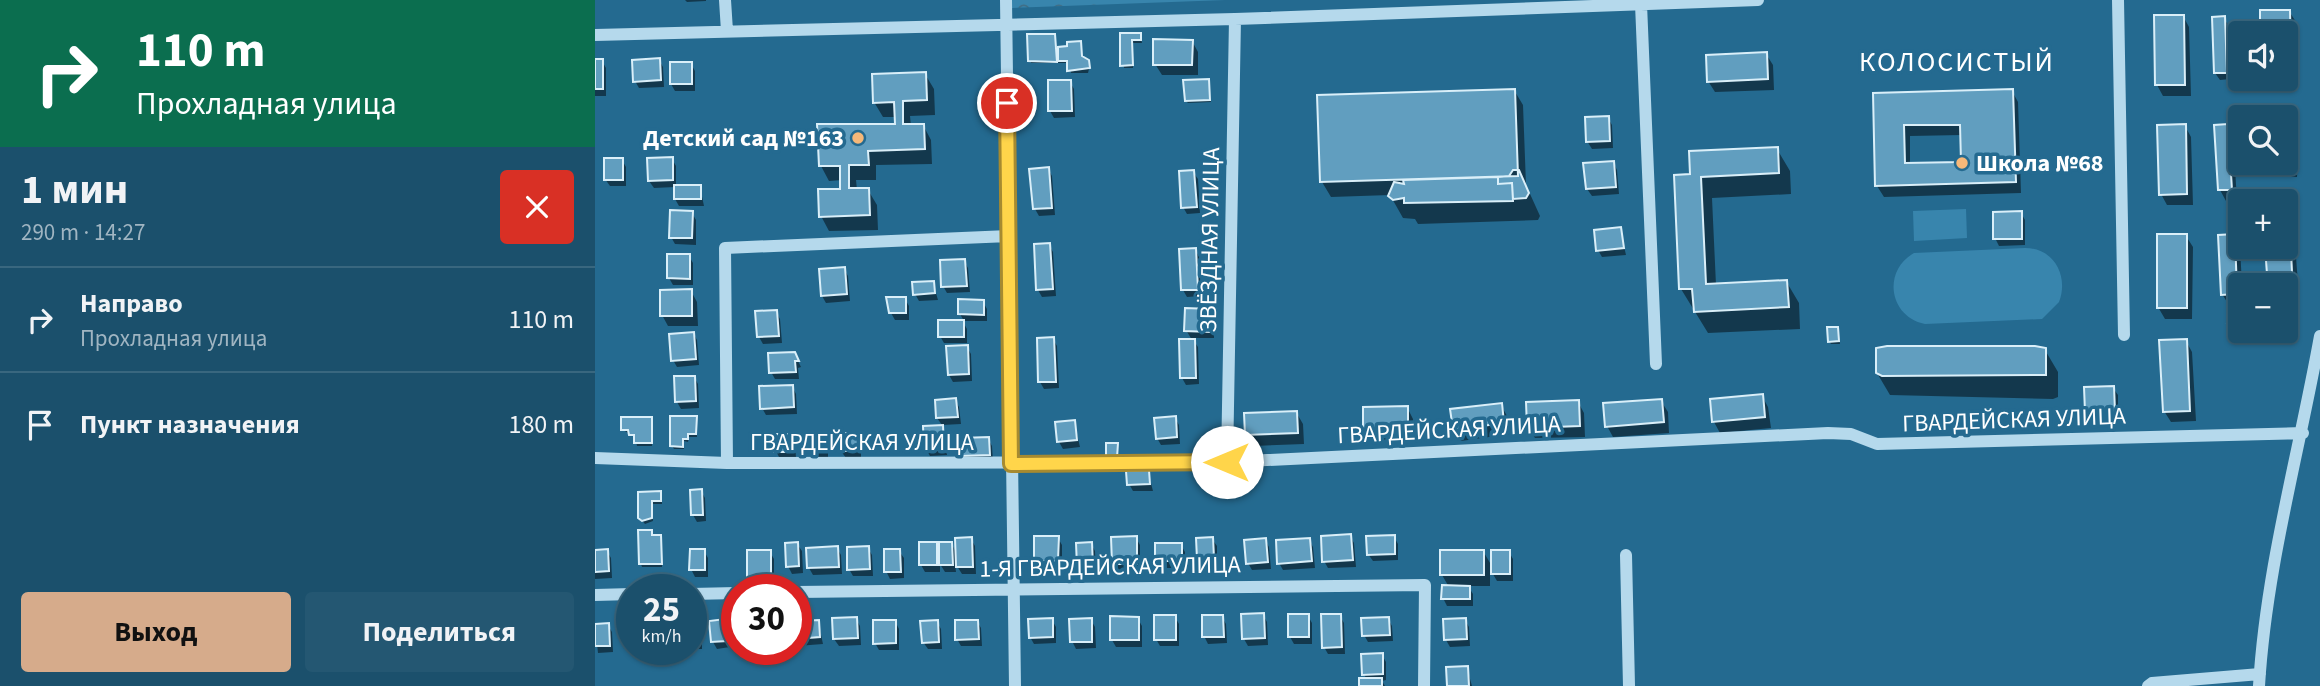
<!DOCTYPE html>
<html lang="ru">
<meta charset="utf-8">
<style>
body{margin:0;font-family:"Source Sans 3",sans-serif;background:#245772;color:#f1f3f6;height:100vh;display:flex;flex-direction:column;font-size:26px;white-space:nowrap}
*{box-sizing:border-box;margin:0}
p{font-size:23px;color:#a0b5c2}
.icon{flex:none;width:38px;height:38px;fill:none;stroke:currentColor;stroke-width:2;stroke-linecap:round;stroke-linejoin:round}
.map{position:relative;flex:1;overflow:hidden}
.sheet{display:flex;flex-direction:column;background:#1b506c;width:595px}
.sheet>*{flex:none}
.guide{background:#0b6e4f;color:#fff;overflow:hidden}
.tools{position:absolute;left:1633px;top:21px;display:grid;gap:14px}
.tools a{display:grid;place-items:center;width:70px;height:70px;border-radius:7px;background:#1b506c;box-shadow:0 2px 5px #0004,0 0 0 2px #39677f;font-size:35px}
.speed{position:absolute;left:21px;top:574px;display:flex;gap:14px;font-size:35px;font-weight:700;text-align:center}
.speed>*{display:grid;place-content:center;width:91px;height:91px;border-radius:50%;background:#1b506c;box-shadow:0 2px 5px #0004,0 0 0 2px #39677f;line-height:1}
.speed small{font-size:18px;font-weight:400}
.speed .limit{border:10px solid #d22;background:#fff;color:#111}
.pin{position:absolute;display:grid;place-items:center;width:60px;height:60px;color:#fff;margin:-30px;border:4px solid #fff;border-radius:50%;box-shadow:0 2px 7px #0007}
.me{position:absolute;width:77px;margin:-38px;rotate:270deg;stroke-linejoin:round;filter:drop-shadow(0 0 5px #0008)}
.turn{display:flex;align-items:center;gap:24px;height:147px;padding:0 21px;font-size:32px}
.turn .icon{width:91px;height:91px;stroke-width:2.5}
.turn b{display:block;font-size:49px;line-height:60px}
.round{display:grid;place-items:center;flex:none;width:74px;height:74px;border-radius:7px;background:#245772}
.overview{display:flex;align-items:center;justify-content:space-between;height:119px;padding:0 21px}
h1{font-size:42px;font-weight:700;line-height:52px}
.action{display:flex;gap:14px;margin-top:auto;padding:14px 21px}
.action a{flex:1;height:80px;border-radius:7px;background:#d6ab8b;color:#111;font-size:28px;font-weight:700;line-height:80px;text-align:center}
.action a+a{background:#245772;color:#f1f3f6}
ul{padding:0;list-style:none}
li{display:flex;align-items:center;gap:21px;height:105px;padding:0 21px;border-top:2px solid #39677f}
li div{flex:1}
li b{display:block;font-size:26px}
li em{font-style:normal}
main{display:flex;flex:1;min-height:0}
.map>svg:first-child{display:block}
</style>
<main>
<section class="sheet">
<div class="guide">
<div class="turn"><svg class="icon" aria-label="right" viewBox="0 0 24 24"><path d="M7 20v-9h11M14 6l5 5-5 5"/></svg><div><b>110 m</b>Прохладная улица</div></div>
</div>
<div class="overview"><div><h1>1 мин</h1><p>290 m · 14:27</p></div><a class="round" style="background:#d93025;color:#fff"><svg class="icon" aria-label="close" viewBox="0 0 24 24"><path d="M6 6l12 12M18 6L6 18"/></svg></a></div>
<ul>
<li><svg class="icon" aria-label="right" viewBox="0 0 24 24"><path d="M7 20v-9h11M14 6l5 5-5 5"/></svg><div><b>Направо</b><p>Прохладная улица</p></div><em>110 m</em></li>
<li><svg class="icon" aria-label="arrive" viewBox="0 0 24 24"><path d="M6 21V4h12l-3 4 3 4H6"/></svg><div><b>Пункт назначения</b></div><em>180 m</em></li>
</ul>
<div class="action"><a>Выход</a><a>Поделиться</a></div>
</section>
<div class="map">
<svg width="1725" height="686" viewBox="0 0 1725 686">
<defs>
<pattern id="forest-crowns" width="20" height="18" patternUnits="userSpaceOnUse" patternTransform="scale(1.75)"><rect width="20" height="18" fill="#3885ad"/><path d="M2 6a3 3 0 1 1 6 0M12 15a3 3 0 1 1 6 0" fill="none" stroke="#406e86"/></pattern>
</defs>
<rect width="100%" height="100%" fill="#246a90"/>
<path fill="url(#forest-crowns)" d="M417,0H630L417,8Z"/>
<path fill="#3885ad" d="M1371,209L1372,238L1319,241L1318,211Z
M1430,248C1459,248 1474,276 1464,302L1447,319L1330,324C1294,317 1287,271 1319,253Z"/>
<path fill="#0007" fill-rule="evenodd" d="M90,0H111V1L92,2Z
M1694,11L1701,22L1702,65L1690,66V33H1667L1666,12Z
M1588,16L1594,27L1596,96H1568L1562,85Z
M1629,18L1633,25L1635,79L1625,80L1620,73Z
M545,34L547,43H538V68H529L526,35Z
M459,36L461,48L485,43L487,58L495,65L493,73H476L474,63H436L435,60Z
M597,41L603,52V75H567L560,64Z
M1171,54L1178,65L1179,90L1120,92L1113,81Z
M64,60L68,67L69,87L44,88L40,81Z
M0,61H7L11,68V96H0Z
M96,64L100,71V91H80L76,84Z
M330,74L339,89L340,115L315,116L316,126L328,125L336,140L337,164L281,165V180H261L262,190H273L282,205L283,230L234,231L226,216L247,190V180L234,181L226,166L302,126L301,117H288L279,102Z
M613,81L616,102L593,103L591,101Z
M475,82L479,89L480,117L459,118L455,111Z
M919,90L928,105L931,185L945,216L943,220L823,224L820,219L808,218L795,195L736,197L727,182Z
M1417,91L1423,102L1426,193L1289,197L1282,186L1279,95ZM1367,135V164L1315,165V136Z
M1013,118L1017,125L1018,148L997,149L992,141Z
M1697,122L1704,133L1702,177L1675,176L1668,163H1690Z
M1590,126L1596,137L1598,205H1572L1566,194Z
M1632,126L1638,137L1642,200L1631,201L1625,190Z
M1182,149L1195,171L1196,194L1117,198L1121,285L1191,281L1204,303L1205,329L1113,333L1086,289L1097,175Z
M77,159L81,166V187H105L109,206H84L80,199V187L59,188L54,181Z
M27,160L31,167V186H15L10,179Z
M1018,162L1022,170L1024,194L997,196L992,189L990,165Z
M453,169L457,176L460,215L444,216L440,209Z
M598,172L603,179L605,213L592,214L588,207Z
M97,213L101,220V245L80,244L76,237Z
M1426,213L1430,220V245L1404,246L1400,238Z
M1025,229L1031,255L1007,257L1003,250Z
M1694,233L1700,244L1703,283L1680,285L1673,273L1672,247H1690Z
M1591,236L1598,247L1597,319H1570L1563,307Z
M1639,236L1645,247L1647,285L1645,305H1634L1627,294Z
M454,245L458,252L461,296L447,297L443,290Z
M600,249L604,257L606,296L592,297L588,290Z
M94,256L98,263V285H78L74,278Z
M369,261L373,268L375,292L352,293L348,286Z
M249,269L253,276L255,301L231,303L227,296L225,271Z
M338,283L343,300L324,301L320,294Z
M96,291L102,302L103,326H73L67,315Z
M310,299L314,306V320H300L296,313Z
M388,302L392,309V321H369L365,314Z
M1645,309V330H1638L1634,323Z
M615,311L619,318V338H597L603,347L604,384L591,385L587,378L597,340L591,330Z
M181,312L185,319L187,343L168,344L164,337Z
M368,322L372,329V343H349L345,336Z
M1242,329L1245,344H1236L1234,341Z
M98,333L102,340L104,365L82,367L78,360Z
M458,339L462,346L464,388L449,389L445,382Z
M1591,341L1597,352L1601,421L1576,422L1569,411Z
M372,347L376,354L377,381L358,382L354,375Z
M1450,350L1463,372V397L1458,399L1295,395L1282,373Z
M199,353L206,367L203,368L204,379H180L176,372Z
M99,377L103,384L104,408L86,409L82,402Z
M197,386L201,394L202,414L171,415L167,408Z
M1518,388L1523,395V418L1496,419L1492,412Z
M1167,396L1173,407L1176,428L1125,433L1119,422Z
M360,400L364,407L366,424L347,425L342,418Z
M1066,401L1073,412L1074,433L1018,437L1012,426Z
M983,402L989,413L990,437L940,438L933,427Z
M906,405L912,416L915,434L866,441L860,429Z
M812,407L818,419L819,439L777,440L770,429Z
M701,412L708,424L709,444L658,446L651,435Z
M101,418L102,437H94L93,442L89,441V449H79L77,446Z
M580,418L584,425L585,444L566,445L562,438Z
M56,419L57,446H42L40,437L28,430Z
M479,422L485,447L468,449L464,442Z
M347,427L351,434L352,455L335,456L331,449Z
M196,435L200,443L201,458L185,459L181,451Z
M229,435L233,442V458H218L214,451Z
M262,435L266,442V458H251L246,451Z
M393,439L397,446L398,462L371,463L367,456Z
M553,472L558,491H538L534,484Z
M106,491L110,498L111,521L102,522L98,515Z
M45,493H65L67,496V504H57L58,521L50,524L45,518Z
M56,532L57,537L67,540V567H47L46,564Z
M755,536L759,543L761,567L733,568L729,561Z
M799,537L803,544V560L778,561L773,554Z
M463,538L467,545V568L445,567L441,560Z
M541,538L545,545V570L523,571L519,564Z
M376,539L380,546L381,574H367L360,563L361,572H350L345,564V572H330L326,565L341,543L346,552L356,543L362,554Z
M617,539L622,546V565H608L604,558Z
M670,540L674,547L676,569L657,570L653,563Z
M714,540L718,547L720,568L688,570L684,563Z
M202,544L207,551L208,573L197,574L193,566Z
M496,544L500,551L501,573L488,574L484,567Z
M586,545L590,552V568H566L562,561Z
M242,548L246,555L247,574L218,575L214,568Z
M273,548L277,555L278,576H258L254,569Z
M0,551H12L16,558L17,578L0,579Z
M109,551L113,558V577H100L96,569Z
M304,551L309,558V578L295,579L291,571Z
M888,551L898,568L914,552L918,559V581H902L895,569V586H873L878,594V606H852L848,598L854,587L847,575Z
M175,552L179,559V584H158L154,577Z
M668,615L672,622L673,645L653,646L649,639Z
M713,616L717,623V644H699L695,637Z
M745,616L749,623L750,654H733L729,647Z
M580,617L584,624V646H565L561,639Z
M627,617L631,624L632,643L613,644L609,636Z
M261,619L265,626L266,645L244,646L239,639Z
M543,619L547,626V647H521L517,640Z
M793,619L797,626L798,641L773,642L769,635Z
M96,620L103,621L107,628V649H96Z
M457,620L461,627V643L439,644L435,637Z
M496,620L500,627L501,648L481,649L477,641Z
M870,620L874,627L875,646L855,647L851,640L850,621Z
M129,621L135,647L122,649L118,642Z
M223,621L228,644L202,646L201,623Z
M300,621L304,629V650H284L280,643Z
M382,621L386,628L387,646H366L362,639Z
M342,622L346,629L347,649H333L328,642Z
M0,625H13L17,632L18,652L3,653Z
M787,655L791,662V680L787,681L790,686H766L772,680L769,674Z
M872,668L877,686H854Z"/>
<path fill="#619ebf" stroke="#daeff9" stroke-width="2" fill-rule="evenodd" d="M1665,10H1695L1696,55H1690V33H1665Z
M1559,15H1589L1590,85H1560Z
M1630,16L1632,73H1619L1617,17Z
M525,33H546V40H537L538,65L525,66Z
M432,34H460L462,62L433,61Z
M558,39L598,40L597,65H558Z
M486,41L487,56L494,60L495,68L472,71V61H463V47L472,46V42Z
M1172,52L1173,79L1112,82L1111,55Z
M65,58L66,80L38,82L37,60Z
M0,59H8V89H0Z
M75,62H97V84H75Z
M331,72L332,100L308,101V124H329L330,149L273,151L274,165H254V188H274L275,215L224,217L223,189H245V166H224L222,124H300L299,102L278,103L277,74Z
M614,79L615,100L590,101L588,80Z
M453,80H476L477,111H453Z
M920,89L923,176L725,182L722,95Z
M1418,89L1421,182L1280,186L1278,93ZM1309,125H1365L1366,162L1310,163Z
M1014,116L1015,141L991,142L990,117Z
M1690,120H1698L1697,166L1667,165V163H1690Z
M1591,124L1592,194L1564,195L1562,125Z
M1633,124L1637,190H1623L1619,125Z
M1183,147L1184,173L1106,177L1111,284L1192,280L1194,307L1099,312L1097,289H1084L1079,175L1095,174L1094,151Z
M78,157V180L53,181L52,158Z
M9,158H28V180H9Z
M1019,161L1021,187L991,189L988,163Z
M454,167L457,208L438,209L434,169Z
M599,170L602,207L586,208L584,171Z
M918,170H924L934,193L931,198L918,199L917,183L903,184V177L914,176Z
M903,177V184L917,183L918,201L809,203V198L798,200L793,196L799,182L809,184L808,180Z
M79,185H106V199H79Z
M75,210L98,211L97,238H74Z
M1427,211V239H1398V212Z
M1026,227L1029,248L1001,251L999,230Z
M1690,231H1695L1697,272L1672,274L1670,247H1690Z
M1562,234H1592V308H1562Z
M1640,234L1642,294L1626,295L1623,235Z
M455,243L458,289L441,290L439,244Z
M601,248L603,290H586L584,249Z
M72,254H95V279L72,278Z
M370,259L372,286L346,287L345,260Z
M250,267L252,294L226,296L224,269Z
M339,281L340,293L318,295L317,282Z
M97,289V316H65V290Z
M291,297H311V313H294Z
M363,299L389,300V315L363,314Z
M1633,307H1645V324L1632,323Z
M590,308L616,309V332L589,331Z
M182,310L184,336L162,337L160,311Z
M343,320H369V337H343Z
M1232,327H1243L1244,341L1233,342Z
M99,332L101,359L76,361L74,334Z
M459,337L461,382H443L442,338Z
M584,339H600L601,378H585Z
M1592,339L1595,411L1568,412L1564,340Z
M373,345L374,374L353,375L351,346Z
M1292,346H1440L1451,348V375L1287,376L1281,373V348Z
M200,352L204,361H200L201,372L174,373L173,353Z
M79,376H100L101,401L80,402Z
M198,385L199,407L165,409L164,386Z
M1519,386L1520,411L1490,412L1489,387Z
M1168,394L1170,417L1117,422L1115,399Z
M361,398L363,417L341,418L340,400Z
M1067,399L1069,422L1010,427L1008,403Z
M984,400L985,426L932,428L931,402Z
M907,403L909,423L858,430L855,409Z
M813,406V428L768,430V407Z
M702,411L703,433L650,435L649,413Z
M75,416H102L101,434H93V439H88V447L75,446Z
M581,416L582,437L561,439L559,418Z
M26,417H57V443H39V435H34L33,430H26Z
M480,420L482,440L462,442L460,422Z
M348,425L349,449L329,450L328,426Z
M230,433V451H212V434Z
M244,433H263V451H245Z
M179,434H197L198,452H179Z
M394,437L395,455L366,456L365,438Z
M511,443H523L522,458H511Z
M554,470L555,484L532,485L531,471Z
M107,489L108,515H96L95,490Z
M66,491V501H57V518L47,521L43,518V492Z
M43,530H57V535H66L67,564H44Z
M756,534L758,560L727,562L726,536Z
M800,535V554L772,555L771,536Z
M439,536H464L463,561H439Z
M542,536V564H517L516,537Z
M377,537L378,567H361L360,538Z
M618,537L619,558L602,559L601,538Z
M671,538L673,562L651,564L649,540Z
M715,538L717,561L682,564L681,540Z
M203,542L204,566L191,567L190,543Z
M324,542H342V565H324Z
M344,542H357L358,565H344Z
M497,542L498,566L482,567L481,543Z
M560,543H587V561H560Z
M243,546L244,567L212,568L211,548Z
M274,546L275,569L252,570V547Z
M13,549L14,571L0,572V550Z
M95,549H110V570H94Z
M289,549H305L306,572H289Z
M152,550H176V577H152Z
M845,550H889V575H845Z
M896,550H915V574H896Z
M847,585L875,586V599H846Z
M669,613L670,638L647,639L646,614Z
M693,614H714V637H693Z
M726,614H746L747,647L727,648Z
M559,615H581V640H559Z
M607,615H628L629,637H607Z
M515,616L544,617V640H515Z
M262,617L263,638L238,639L237,618Z
M794,617L795,635L767,636L766,618Z
M458,618V637L434,638L433,619Z
M497,618V642H475L474,619Z
M871,618L872,639L849,640L848,619Z
M96,619H104V642H96Z
M130,619L132,641L116,642L114,621Z
M224,620L225,637L201,639V621Z
M278,620H301V643L278,644Z
M343,620L344,642L327,643L325,621Z
M360,620H383L384,639L360,640Z
M14,623L15,646H0V624Z
M788,653V674L767,675L766,654Z
M873,666L874,686H852L851,667Z
M764,678H787V686H764Z"/>
<g fill="none" stroke-linecap="round" stroke-linejoin="round">
<path stroke="#b5d9ec" stroke-width="12" d="M130,0L132,31
M411,0L420,686
M1523,0L1529,335
M1046,4L1061,364
M0,35L640,19L1163,0
M0,458L132,463L632,462L1233,433L1256,434L1282,444L1708,433
M632,462L640,19
M132,463L130,248L414,236
M1031,555L1034,686
M201,592L830,585L829,686
M96,594L142,593
M0,595L37,594
M1553,686L1557,683L1665,674
M1664,686C1671,568 1704,453 1725,336"/>
</g>
<g fill="none" stroke-linecap="round" stroke-linejoin="round">
<g stroke="#a68a30" stroke-width="18">
<path id="route" d="M412,103L416,464L632,462"/>
</g>
<use href="#route" stroke="#ffd54a" stroke-width="12"/>
</g>
<g fill="#f6b879" stroke="#246a90" stroke-width="2.5">
<circle cx="263" cy="138" r="7"/>
<circle cx="1367" cy="163" r="7"/>
</g>
<g text-anchor="middle" dominant-baseline="central" stroke-width="7" stroke-linejoin="round" paint-order="stroke">
<g font-size="24" font-weight="bold" fill="#fff" stroke="#246a90" text-anchor="end">
<text x="249" y="138">Детский cад №163</text>
<text x="1381" y="163" text-anchor="start">Школа №68</text>
</g>
<g font-size="24" fill="#fff" stroke="#246a90">
<text transform="translate(615 240) rotate(-89)">ЗВЁЗДНАЯ УЛИЦА</text>
<text transform="translate(1419 420) rotate(-2)">ГВАРДЕЙСКАЯ УЛИЦА</text>
<text transform="translate(854 430) rotate(-3)">ГВАРДЕЙСКАЯ УЛИЦА</text>
<text x="267" y="442">ГВАРДЕЙСКАЯ УЛИЦА</text>
<text transform="translate(515 567) rotate(-1)">1-Я ГВАРДЕЙСКАЯ УЛИЦА</text>
</g>
<g font-size="28" letter-spacing="2" fill="#fff" stroke="#246a90">
<text x="1362" y="62">КОЛОСИСТЫЙ</text>
</g>
</g>
</svg>
<div class="tools">
<a><svg class="icon" aria-label="sound" viewBox="0 0 24 24"><path d="M4 9h4l5-4v14l-5-4H4zM17 9q2 3 0 6"/></svg></a>
<a><svg class="icon" aria-label="search" viewBox="0 0 24 24"><circle cx="10" cy="10" r="6"/><path d="M15 15l6 6"/></svg></a>
<a>+</a>
<a>−</a>
</div>
<div class="speed"><div>25<small>km/h</small></div><div class="limit">30</div></div>
<div class="pin" style="left:412px;top:103px;background:#d93025"><svg class="icon" aria-label="arrive" viewBox="0 0 24 24"><path d="M6 21V4h12l-3 4 3 4H6"/></svg></div>
<svg class="me" style="left:632px;top:462px" viewBox="-20 -20 40 40"><circle r="19" fill="#fff"/><path d="M0-13L10 11 0 6-10 11z" fill="#ffd54a"/></svg>
</div>
</main>
